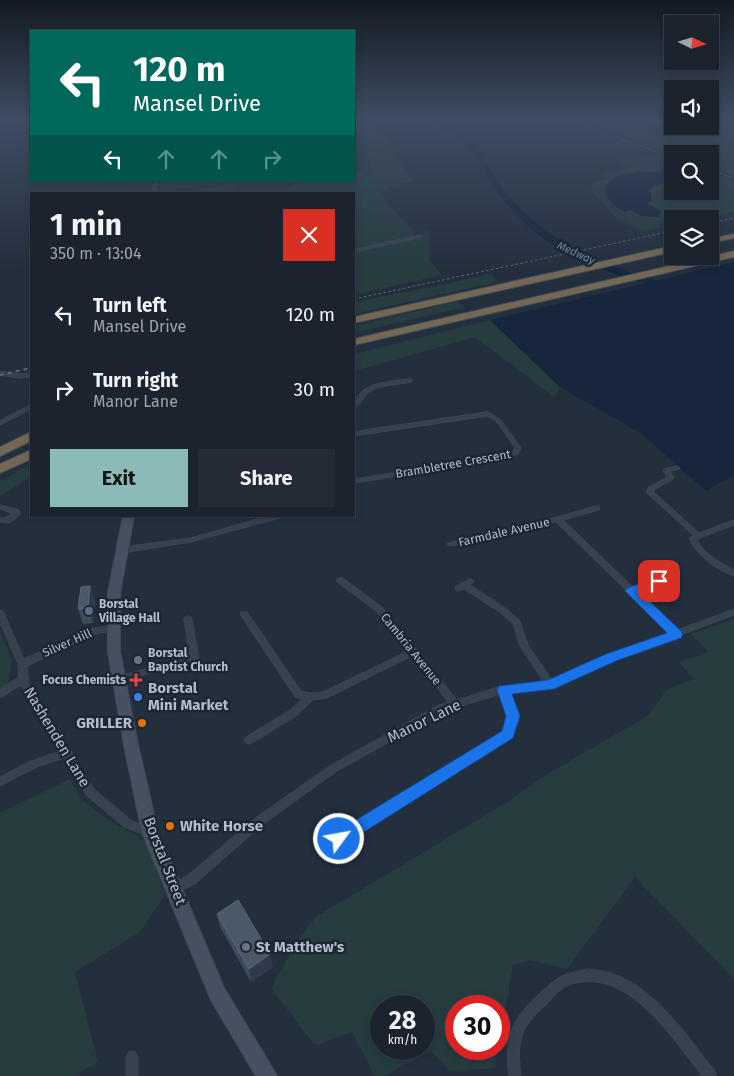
<!DOCTYPE html>
<meta charset="utf-8">
<style>
body{margin:0;font-family:"Fira Sans",sans-serif;background:#242b36;color:#f1f3f6;height:100vh;display:flex;flex-direction:column;font-size:19px;white-space:nowrap}
*{box-sizing:border-box;margin:0}
p{font-size:16px;color:#a0a4aa}
.icon{flex:none;width:28px;height:28px;fill:none;stroke:currentColor;stroke-width:2;stroke-linecap:round;stroke-linejoin:round}
.map{position:relative;flex:1;overflow:hidden}
.drawer{position:absolute;left:30px;top:192px;width:325px;height:325px;display:flex;flex-direction:column;background:#1b232e;border-radius:0px;box-shadow:0 2px 8px #0003,0 0 0 1px #39404a}
.drawer>*{flex:none}
.guide{position:absolute;left:30px;top:30px;width:325px;height:152px;border-radius:0px;box-shadow:0 2px 8px #0003,0 0 0 1px #39404a;background:#00695c;color:#fff;overflow:hidden}
.needle{width:32px;rotate:95deg}
.buttons{position:absolute;left:664px;top:15px;display:grid;gap:10px}
.buttons a{display:grid;place-items:center;width:55px;height:55px;border-radius:0px;background:#1b232e;box-shadow:0 2px 8px #0003,0 0 0 1px #39404a;font-size:25px}
.speed{position:absolute;left:370px;top:995px;display:flex;gap:10px;font-size:25px;font-weight:700;text-align:center}
.speed>*{display:grid;place-content:center;width:65px;height:65px;border-radius:50%;background:#1b232e;box-shadow:0 2px 8px #0003,0 0 0 1px #39404a;line-height:1}
.speed small{font-size:12px;font-weight:400}
.speed .limit{border:8px solid #d22;background:#fff;color:#111}
.pin{position:absolute;display:grid;place-items:center;width:42px;height:42px;color:#fff;margin:-21px;border-radius:10px;box-shadow:0 2px 8px #0006}
.me{position:absolute;width:55px;margin:-28px;rotate:58deg;stroke-linejoin:round;filter:drop-shadow(0 0 4px #0008)}
.turn{display:flex;align-items:center;gap:18px;height:105px;padding:0 20px;font-size:22px}
.turn .icon{width:65px;height:65px;stroke-width:2.5}
.turn b{display:block;font-size:35px;line-height:42px}
.lanes{display:flex;align-items:center;height:48px;padding:0 20px;background:#0003;justify-content:center;gap:25px;direction:ltr}
.lanes .off{opacity:.35}
.round{display:grid;place-items:center;flex:none;width:52px;height:52px;border-radius:0px;background:#242b36}
.head{display:flex;align-items:center;justify-content:space-between;height:85px;padding:0 20px}
h1{font-size:30px;font-weight:700;line-height:38px}
.button{display:flex;gap:10px;margin-top:auto;padding:10px 20px}
.button a{flex:1;height:58px;border-radius:0px;background:#8bbbb9;color:#111;font-size:20px;font-weight:700;line-height:58px;text-align:center}
.button a+a{background:#242b36;color:#f1f3f6}
ul{padding:0;list-style:none}
li{display:flex;align-items:center;gap:15px;height:75px;padding:0 20px}
li div{flex:1}
li b{display:block;font-size:19px}
li em{font-style:normal}
.map>svg:first-child{display:block}
</style>
<div class="map">
<svg width="734" height="1076" viewBox="0 0 734 1076">
<rect width="100%" height="100%" fill="#242f3e"/>
<path fill="#263c3f" fill-rule="evenodd" d="M354,119L382,130L412,181L400,183L402,187L391,188L389,186L390,189L380,191L391,208L416,233L410,237L354,250V194H277L281,190L292,187L297,181H354V170L366,176L372,174L364,133L354,129Z
M576,119H583L608,129L627,119L661,121L659,125L650,124L648,131L673,146L668,151H664Z
M667,119H672V126H710V120L734,121V174L710,166V157L715,155L700,150L722,145L666,128L665,123Z
M660,154L672,158V171L642,173L630,210L649,217L656,208L646,203L650,189L659,184L672,183V191H710V171L734,180V212L702,219H672V225L643,231L617,219L591,191L592,184L607,178L601,174L626,168L617,160Z
M160,181H234L161,191Z
M239,184L232,190L237,191L234,194H166Z
M428,229L430,261L442,275L354,295V252L424,236L423,230Z
M490,273L497,282L354,314V302L451,283Z
M457,301L464,307L354,333V326Z
M490,320L560,387L554,397L475,337L354,371V354Z
M31,464V477L0,496V481Z
M734,619V979L635,877L567,969L529,960L513,965L499,1047V1006H456V1049H498L495,1068L450,1071L431,1051L384,1076H375L352,1032L315,1046L271,988L297,941L317,916L509,801L539,779L649,715L667,689L694,679L679,662L709,652L691,634ZM381,1006H424V1049H381Z
M0,630L12,661L7,688L0,692Z
M70,779L80,798L100,814L148,843L165,895L140,932L75,972L98,1062L74,1076H0V813Z"/>
<path fill="#17263c" d="M666,170L672,171V183L659,184L650,189L652,202L646,203L661,211L658,217L641,216L630,210L624,212L612,204L603,190C610,176 624,175 639,171L642,173Z
M734,262V475L706,491L642,434L560,387L490,320Z"/>
<g fill="none" stroke-linecap="round" stroke-linejoin="round">
<path stroke="#17263c" stroke-width="1" d="M354,128L360,129"/>
<path fill="#17263c" fill-rule="evenodd" d="M433,119C465,119 485,160 499,183C505,192 513,201 521,209C564,252 617,270 674,285L675,287L674,289H666C610,274 552,256 512,210C505,202 497,193 491,183C485,173 481,162 474,153C462,139 447,131 433,119Z"/>
<g stroke="#414a57" stroke-width="1">
<path id="street" d="M15,119H20L31,125V127Z
M154,181H158L156,194H152Z
M421,235L423,236V237L354,252V250Z
M0,371L19,374L31,373V377L19,378L0,375Z
M410,379L413,381L412,382C399,385 383,384 371,391C363,395 362,405 354,408C354,382 392,381 410,379Z
M31,405V409L0,425V421Z
M488,412L501,420L521,448L518,454L505,459L354,483V479L504,455L513,452L515,448L497,422L487,416L354,436V432Z
M677,466L680,468L679,469L670,471L674,478L673,479L654,490V492L699,533L734,520V525L697,539C704,555 720,562 734,570V576C715,569 697,556 689,538L693,535L646,492L649,487L667,477L663,470L664,469Z
M0,505L19,510L20,515L9,523L0,522V518H5L12,513L0,509Z
M596,506H599L600,508L599,510L563,520L633,587L670,574H676L677,576L676,578L637,592L677,630L734,609V615L614,660L554,687L510,693L518,716L511,737L343,842L339,844L335,842L334,839L335,836L504,732L508,716L501,694L445,711L337,771L262,825L196,883L175,894L171,893L169,889L171,885L188,875L254,819L331,765L439,705L448,702L412,656L327,698L313,700L296,716L252,743L249,744L246,743L244,740L246,737L290,710L303,699L295,697L241,616L240,614L241,612H247L301,691L311,693L323,692L408,651L376,611L337,582L336,580L340,577L343,578L382,607L457,700L498,687L544,682L520,646L513,624L501,613L464,589L459,591L456,590L455,588L456,586L470,579L473,580L474,582L470,585L507,609L520,621L528,645L552,680L608,656L670,633L556,522L451,546L447,544L451,542L557,517Z
M268,516H280V518L191,542L122,553L118,550L122,547L191,538Z
M0,610L3,611L4,613L24,659L94,628L113,626L116,627L117,629L116,631L98,633L27,666L29,685L69,749L71,750L72,754L94,789L132,821L154,829L155,832L154,835L150,837L124,827L86,795L64,758L37,767L0,786V777L31,761L60,751L21,685L0,698V689L19,677L18,664L0,623Z
M188,616L191,617L192,619L199,659L198,661L118,682L115,681L114,679L115,677L190,657L184,619L185,617Z
M588,969C596,970 604,971 611,973C657,989 686,1035 715,1071L716,1076H702C672,1038 627,965 569,985C560,988 553,998 546,1005C519,1028 517,1041 521,1076H509C504,1036 511,1020 540,993C547,987 554,980 562,976C570,972 580,971 588,969Z
M132,1051L136,1053L138,1057V1076H126V1057L128,1053Z"/>
</g>
<g stroke="#414a57" stroke-width="2">
<path id="secondary" d="M123,516H134L120,593V652L138,745L158,832L224,988L277,1076H256L211,1000L142,832L124,745L108,652V593Z"/>
</g>
<g stroke="#434c59" stroke-width="2">
<path id="highway" d="M734,234V238L710,243V239Z
M672,246V252L354,323V317Z
M734,251V257L354,345V339Z
M31,432V441L0,456V447Z
M31,450V459L0,473V464Z"/>
</g>
<use href="#street" fill="#38414e" fill-rule="evenodd"/>
<use href="#secondary" fill="#465061" fill-rule="evenodd"/>
<use href="#highway" fill="#746855" fill-rule="evenodd"/>
<path stroke="#5a6575" stroke-width="1" stroke-dasharray="2.5 2.5" stroke-linecap="butt" d="M564,119L672,157
M710,170L734,178
M710,223L734,218
M354,299L672,231"/>
<path stroke="#5a6575" stroke-width="2" stroke-dasharray="4 4" stroke-linecap="butt" d="M0,375L31,368"/>
</g>
<path fill="#3f4b5c" d="M90,586L95,601L93,623L83,624L78,609Z
M217,914L273,967L251,982L220,927Z"/>
<path fill="#2f3b4b" d="M90,586L95,601L93,623L88,608Z
M270,954L273,967L251,982L249,969Z"/>
<path fill="#4b5868" stroke="#5c6777" d="M90,586L88,608L78,609L81,587Z
M238,900L270,954L249,969L217,914Z"/>
<linearGradient id="sky" x2="0" y2="1"><stop stop-color="#141a22"/><stop offset="0.44" stop-color="#3f4d63"/><stop offset="1" stop-color="#3f4d63" stop-opacity="0"/></linearGradient>
<rect width="734" height="270" fill="url(#sky)"/>
<path fill="#1a73e8" stroke="#114b97" d="M659,577L665,581L663,584L640,592L681,631L683,634L681,638L616,661L554,689L512,694L520,716L513,738L345,844L339,846L333,844L331,839L333,834L502,731L506,716L497,690L499,686L548,680L606,654L667,633L625,591L627,588Z"/>
<circle fill="#5c6f8a" stroke="#1d2633" stroke-width="2" cx="89" cy="611" r="5"/>
<g fill="#6b7280" stroke="#1d2633" stroke-width="2">
<circle cx="138" cy="660" r="5"/>
<circle cx="246" cy="947" r="5"/>
</g>
<path fill="#e0444e" stroke="#1d2633" stroke-width="2" d="M133.5 672.5h5v5h5v5h-5v5h-5v-5h-5v-5h5z"/>
<circle fill="#3f7fe0" stroke="#1d2633" stroke-width="2" cx="138" cy="697" r="5"/>
<g fill="#e8710a" stroke="#1d2633" stroke-width="2">
<circle cx="142" cy="723" r="5"/>
<circle cx="170" cy="826" r="5"/>
</g>
<g text-anchor="middle" dominant-baseline="central" stroke-width="5" stroke-linejoin="round" paint-order="stroke">
<g font-size="11" font-style="italic" fill="#6d86a8" stroke="#1d2633">
<text transform="translate(576 253) rotate(24)">Medway</text>
</g>
<g font-size="12" fill="#b4bcc9" stroke="#1d2633">
<text transform="translate(453 464) rotate(-10)">Brambletree Crescent</text>
<text transform="translate(504 532) rotate(-13)">Farmdale Avenue</text>
<text transform="translate(67 643) rotate(-24)">Silver Hill</text>
<text transform="translate(411 649) rotate(51)">Cambria Avenue</text>
</g>
<g font-size="12" font-weight="bold" fill="#b4bcc9" stroke="#1d2633" text-anchor="start">
<text x="99" y="604">Borstal<tspan x="99" dy="14">Village Hall</tspan></text>
<text x="148" y="653">Borstal<tspan x="148" dy="14">Baptist Church</tspan></text>
<text x="126" y="680" text-anchor="end">Focus Chemists</text>
</g>
<g font-size="15" font-weight="bold" fill="#b4bcc9" stroke="#1d2633" text-anchor="start">
<text x="148" y="688">Borstal<tspan x="148" dy="17">Mini Market</tspan></text>
<text x="132" y="723" text-anchor="end">GRILLER</text>
<text x="180" y="826">White Horse</text>
<text x="256" y="947">St Matthew's</text>
</g>
<g font-size="15" fill="#b4bcc9" stroke="#1d2633">
<text transform="translate(424 721) rotate(-26)">Manor Lane</text>
<text transform="translate(57 737) rotate(59)">Nashenden Lane</text>
<text transform="translate(165 861) rotate(69)">Borstal Street</text>
</g>
</g>
</svg>
<div class="buttons">
<a><svg class="needle" viewBox="-14 -14 28 28"><path d="M0-13l5 13h-10z" fill="#e53935"/><path d="M0 13l5-13h-10z" fill="#a0a4aa"/></svg></a>
<a><svg class="icon" aria-label="sound" viewBox="0 0 24 24"><path d="M4 9h4l5-4v14l-5-4H4zM17 9q2 3 0 6"/></svg></a>
<a><svg class="icon" aria-label="search" viewBox="0 0 24 24"><circle cx="10" cy="10" r="6"/><path d="M15 15l6 6"/></svg></a>
<a><svg class="icon" aria-label="layers" viewBox="0 0 24 24"><path d="M12 4l9 5-9 5-9-5zM3 14l9 5 9-5"/></svg></a>
</div>
<div class="speed"><div>28<small>km/h</small></div><div class="limit">30</div></div>
<div class="pin" style="left:659px;top:581px;background:#d93025"><svg class="icon" aria-label="arrive" viewBox="0 0 24 24"><path d="M6 21V4h12l-3 4 3 4H6"/></svg></div>
<svg class="me" style="left:339px;top:839px" viewBox="-20 -20 40 40"><circle r="17" fill="#1a73e8" stroke="#fff" stroke-width="3"/><path d="M0-11L8 9 0 5-8 9z" fill="#fff"/></svg>
<div class="guide">
<div class="turn"><svg class="icon" aria-label="left" viewBox="0 0 24 24"><path d="M17 20v-9H6M10 6l-5 5 5 5"/></svg><div><b>120 m</b>Mansel Drive</div></div>
<div class="lanes"><svg class="icon" aria-label="left" viewBox="0 0 24 24"><path d="M17 20v-9H6M10 6l-5 5 5 5"/></svg><svg class="icon off" aria-label="ahead" viewBox="0 0 24 24"><path d="M12 20V5M6 11l6-6 6 6"/></svg><svg class="icon off" aria-label="ahead" viewBox="0 0 24 24"><path d="M12 20V5M6 11l6-6 6 6"/></svg><svg class="icon off" aria-label="right" viewBox="0 0 24 24"><path d="M7 20v-9h11M14 6l5 5-5 5"/></svg></div>
</div>
<section class="drawer">
<div class="head"><div><h1>1 min</h1><p>350 m · 13:04</p></div><a class="round" style="background:#d93025;color:#fff"><svg class="icon" aria-label="close" viewBox="0 0 24 24"><path d="M6 6l12 12M18 6L6 18"/></svg></a></div>
<ul>
<li><svg class="icon" aria-label="left" viewBox="0 0 24 24"><path d="M17 20v-9H6M10 6l-5 5 5 5"/></svg><div><b>Turn left</b><p>Mansel Drive</p></div><em>120 m</em></li>
<li><svg class="icon" aria-label="right" viewBox="0 0 24 24"><path d="M7 20v-9h11M14 6l5 5-5 5"/></svg><div><b>Turn right</b><p>Manor Lane</p></div><em>30 m</em></li>
</ul>
<div class="button"><a>Exit</a><a>Share</a></div>
</section>
</div>
